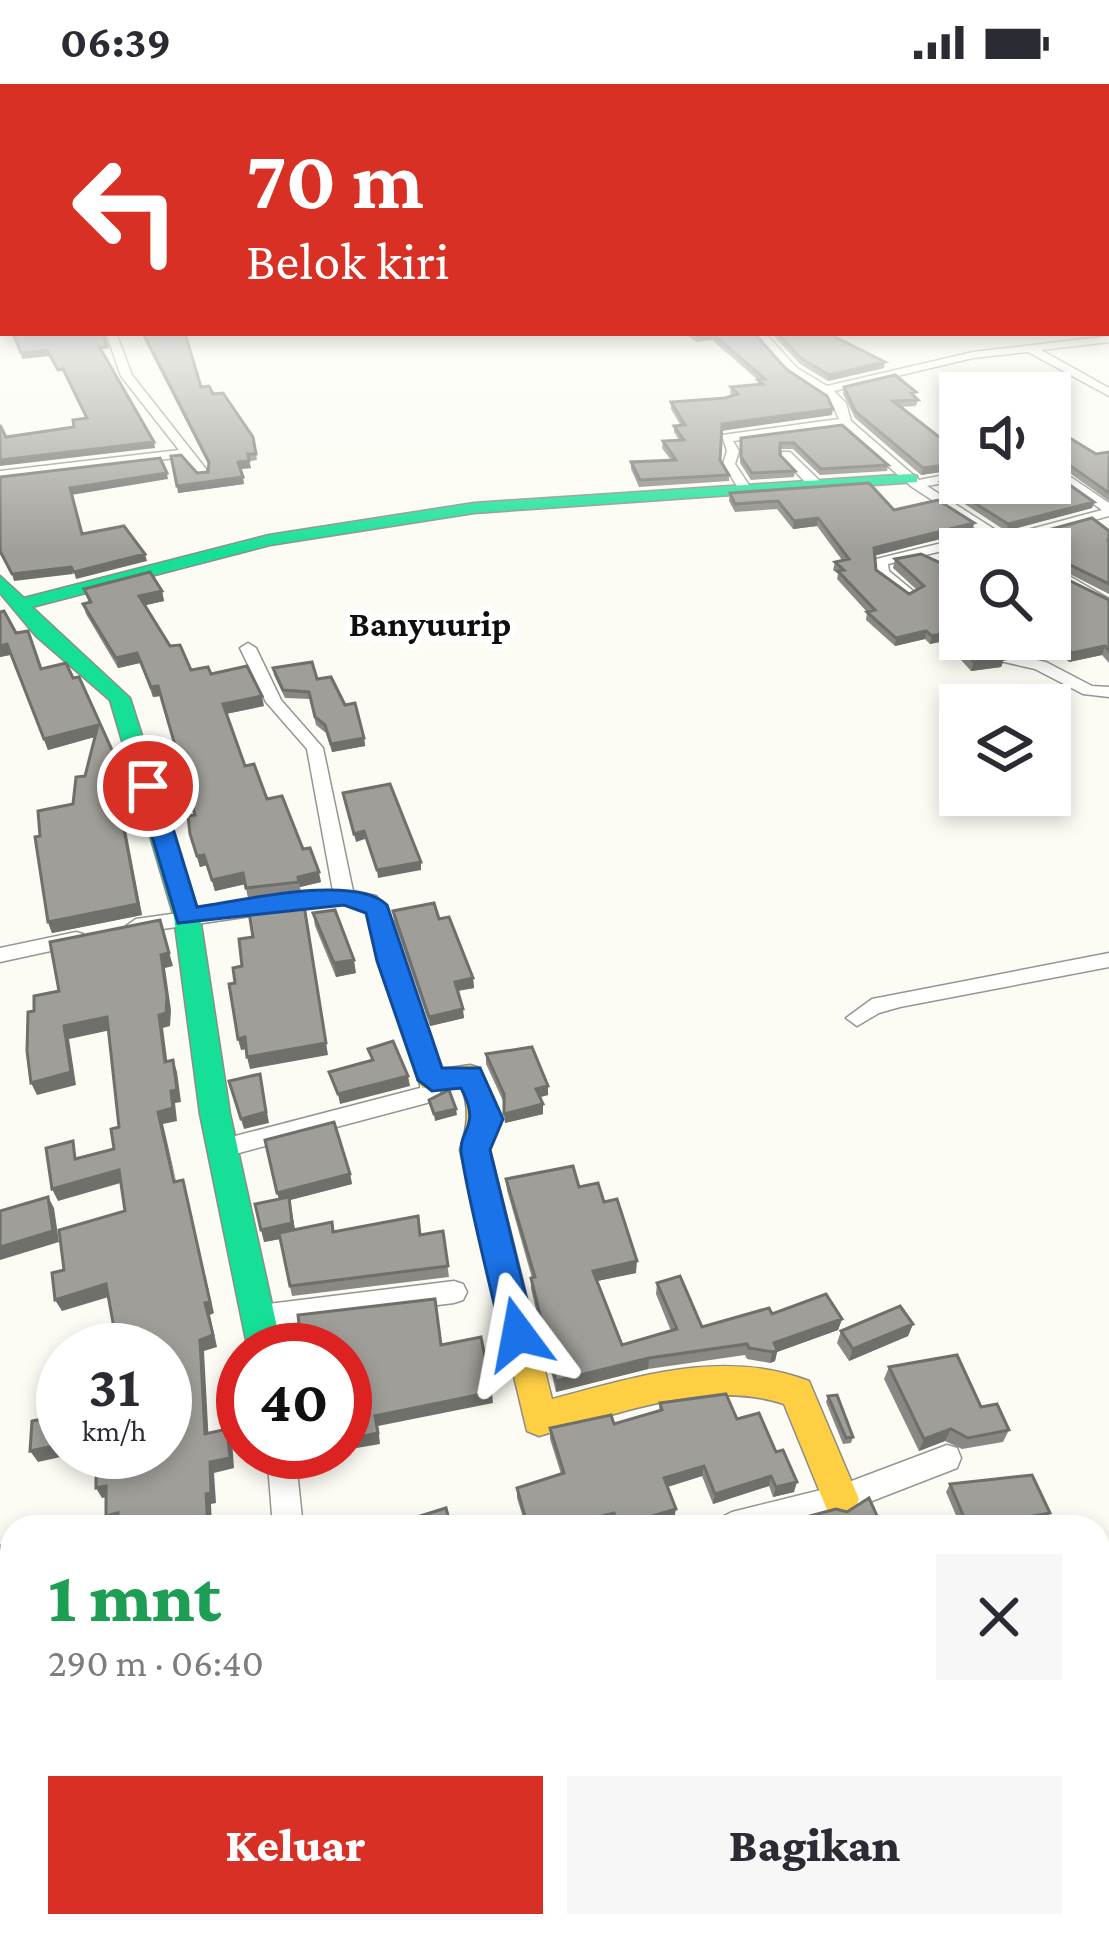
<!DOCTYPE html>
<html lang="id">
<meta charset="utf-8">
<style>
body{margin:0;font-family:"Crimson Pro",serif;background:#f7f7f7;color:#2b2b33;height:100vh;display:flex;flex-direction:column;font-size:45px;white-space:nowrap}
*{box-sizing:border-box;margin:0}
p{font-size:39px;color:#7c7c81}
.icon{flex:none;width:66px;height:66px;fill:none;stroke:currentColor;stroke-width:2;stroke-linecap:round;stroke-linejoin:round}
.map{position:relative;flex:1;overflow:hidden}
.drawer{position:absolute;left:0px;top:1431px;width:1110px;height:423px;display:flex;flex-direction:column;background:#fff;border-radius:36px 36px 0 0;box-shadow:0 6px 18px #0003}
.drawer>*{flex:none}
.banner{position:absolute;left:0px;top:0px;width:1110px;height:252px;box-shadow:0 6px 18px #0003;background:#d93025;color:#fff;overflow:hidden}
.tools{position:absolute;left:939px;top:288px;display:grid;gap:24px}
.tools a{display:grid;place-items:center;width:132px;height:132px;border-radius:0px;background:#fff;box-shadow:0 6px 18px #0003;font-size:60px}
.speed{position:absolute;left:36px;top:1239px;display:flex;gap:24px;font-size:60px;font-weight:700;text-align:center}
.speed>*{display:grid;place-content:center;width:156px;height:156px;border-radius:50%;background:#fff;box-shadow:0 6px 18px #0003;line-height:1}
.speed small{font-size:30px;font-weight:400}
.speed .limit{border:18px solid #d22;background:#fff;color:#111}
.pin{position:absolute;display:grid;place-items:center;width:102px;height:102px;color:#fff;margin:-51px;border:6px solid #fff;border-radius:50%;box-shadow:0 3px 12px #0007}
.me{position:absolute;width:132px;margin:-66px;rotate:347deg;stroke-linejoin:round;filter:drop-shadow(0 0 9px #0008)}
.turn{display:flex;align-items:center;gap:42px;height:252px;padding:0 48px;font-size:54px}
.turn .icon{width:156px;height:156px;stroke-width:2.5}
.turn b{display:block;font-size:84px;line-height:102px}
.round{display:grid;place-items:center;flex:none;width:126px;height:126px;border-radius:0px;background:#f7f7f7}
.overview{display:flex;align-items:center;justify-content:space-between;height:204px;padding:0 48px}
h1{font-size:72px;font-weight:800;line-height:90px;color:#1e9e55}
.primary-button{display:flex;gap:24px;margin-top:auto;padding:24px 48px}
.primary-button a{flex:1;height:138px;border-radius:0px;background:#d93025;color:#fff;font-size:48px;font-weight:800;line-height:138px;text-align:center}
.primary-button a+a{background:#f7f7f7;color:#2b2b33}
.status{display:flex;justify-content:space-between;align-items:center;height:84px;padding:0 60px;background:#fff;direction:ltr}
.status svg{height:33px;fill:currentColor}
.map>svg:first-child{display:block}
</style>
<div class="status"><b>06:39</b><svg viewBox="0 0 49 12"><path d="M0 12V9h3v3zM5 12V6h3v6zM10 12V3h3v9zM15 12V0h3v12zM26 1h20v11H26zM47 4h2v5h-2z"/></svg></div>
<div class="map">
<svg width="1109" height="1852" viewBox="0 0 1109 1852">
<rect width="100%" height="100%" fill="#fcfcf4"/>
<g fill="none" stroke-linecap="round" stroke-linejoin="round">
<g stroke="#959592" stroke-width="3">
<path id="street" d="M106,249H116L132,291L206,385V391H198L184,373L0,395V387L179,366L121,292Z
M754,249H765L797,284L827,302L973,268L1109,252V258L1041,266L1109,304V312L1028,268L973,274L834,307L846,319L851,337L919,396L960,388V396L927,402L1005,452L1102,426L1050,389V379L1109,419V432L1015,458L1023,465H1007L992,455L888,480L889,487L918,511L906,514L877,491L876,475L983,449L912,403L842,342L733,357L739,367L735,380L753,407L742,410L723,380L727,367L722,351L839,335L830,315L789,288Z
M782,368H790L822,399V405H812L782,374Z
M1050,481L1109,515V525L1050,491Z
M248,559L256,564L281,616L323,664L353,807L376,812L388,826L400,877L443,996L438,1016L224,1073L216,1071L212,1064L216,1057L420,1004L421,996L380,877L369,828L363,822L344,818L136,849L126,842L136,835L333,807L307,665L266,618L240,564Z
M1005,569L1046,578L1092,602L1109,603V613L1083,610L1035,585L1000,577V571Z
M76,848L83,850L86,855L83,860L0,878V864Z
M1109,869V883L900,923L879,929L857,942L846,934L872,915Z
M454,1197L463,1200L467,1208L463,1216L454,1219L260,1243L251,1240L247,1232L251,1224L260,1221Z
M947,1361L957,1364L961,1374L957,1384L841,1429L788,1443H717L722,1433L732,1428L841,1401Z
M267,1368H295L303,1443H273Z
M295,1842H331V1852H295Z"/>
</g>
<g stroke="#8c8c88" stroke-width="3">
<path id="fast" d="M911,390L917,392V398L474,429L270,461L32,523L130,614L200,833L230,1030L282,1266H248L200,1030L174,833L110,616L36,552L0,509V492L24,514L269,451L474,419Z"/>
</g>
<g stroke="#8c8c88" stroke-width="3">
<path id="slow" d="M470,981L480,984L496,1020L490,1066L552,1315C637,1293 723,1264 809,1297L859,1415L854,1428L841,1433L828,1428L784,1320C706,1294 615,1331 539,1352L527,1347L460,1066C467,1044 470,1026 462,1004H422L418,996L422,988Z"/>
</g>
<use href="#street" fill="#fffffd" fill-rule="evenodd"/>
<use href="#fast" fill="#16e098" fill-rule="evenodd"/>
<use href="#slow" fill="#ffcf43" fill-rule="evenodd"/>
</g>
<path fill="#898884" d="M141,249H185L201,303L213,310L253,353L257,376L249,377L251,384L240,385L244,400L178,409L197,389L208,388L209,382Z
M684,249H754L832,331L722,346L720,376L729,391V397L639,403L631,385V378L671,376L662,364L663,357L679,356L674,348V342H681L671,325V318L725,314L732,312L730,309L731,303L758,300V296L712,256L696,258Z
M771,249H857L833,252L884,284L828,297L800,280Z
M844,303L915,313L918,316L916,322L900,323L952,363L960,362V385L921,391L855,334L843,310Z
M842,341L888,381L887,387L820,391L793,365H780V371L795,387L794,393L751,396L740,379L741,354Z
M1050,342L1096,370L1109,368V417L1050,375Z
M941,398L1094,418L1092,424L1006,447L940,404Z
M730,409L894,426L974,439L972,447L874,472L876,486L909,510L917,506L893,484L895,475L960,488V531L951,533L960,555L1050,487L1109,516V579L1102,571L1069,578L1053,564L1023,568L1003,565L999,569L1004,575L1001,583L971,587L944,557L930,560L925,555L895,562L866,536L867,528L837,495L838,490L833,486L835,478L842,476L817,442L793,445L777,425L735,428L729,417Z
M1109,447V510L1050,480V465H960V480L946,471L948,463L1025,461L1026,452Z
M84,505L162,507L164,517L145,521L170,562L191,586L211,590L264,622L226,630L245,682L303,765L321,798L300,803L301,808L248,814L245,800L215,807L207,781L200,783L193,760L194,731L160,612L153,613L140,579L118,584L86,530L83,520L89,519Z
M4,527L16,549L28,547L41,585L66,579L73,594L79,593L124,697L117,698L142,831L52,849L48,838L35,753L40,752L38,727L73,720L76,693L85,692L95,653L48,666L10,571L0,573V528Z
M273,584L317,595L345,621L364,654L365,662L332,668L326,649L316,641L310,615L285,614L274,591Z
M393,827L439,835L473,894L474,904L458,907L464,934L430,942L394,837Z
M313,829L356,889L336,893L315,842Z
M486,970L548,1002V1011L540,1013L543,1020V1030L505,1039L504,1019L486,980Z
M350,1090L352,1100L290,1116L295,1146L420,1151L443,1147L449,1193L292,1212L280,1155L264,1158L279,1115Z
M506,1095L579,1103L604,1118L636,1189L597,1197L622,1261L671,1247L656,1210L657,1199L702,1243L772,1230L842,1235L838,1246L777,1268L775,1277L770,1279L747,1275L745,1271L648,1285L556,1308L531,1205V1194H532L507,1106Z
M913,1240L908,1252L849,1277L837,1259L841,1247Z
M889,1283L981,1323L1009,1346L1003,1358L962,1365L945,1357L919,1367L884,1295Z
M828,1312L853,1353L851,1359L843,1360L826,1318Z
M660,1319L737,1335L794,1408L773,1413L769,1402L713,1420L702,1392L668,1403L674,1435L647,1443H615L614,1439L596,1443H526L517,1414V1404L561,1390L550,1355V1344L614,1340L659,1328Z
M950,1400L1050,1429L1045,1436L1012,1443H961L946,1408Z"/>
<path fill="#6f6f6b" d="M713,250L712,256L696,258V252Z
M47,266L49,272L22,275L21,269Z
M885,278L884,284L828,297L829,291Z
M833,325L832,331L721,347L722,340Z
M154,358L155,364L0,382V376Z
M249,377L251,384L239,385L238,378Z
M960,379V385L921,391L923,384Z
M167,389L168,395L71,411L70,404Z
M243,393L244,400L178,409L177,402Z
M1094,418L1092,424L1006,447L1008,440Z
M818,434L817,442L793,445L794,437Z
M974,439L972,447L872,472L874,464Z
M145,470L147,477L76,495L74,488Z
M71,483L73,490L14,497L12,490Z
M162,507L164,517L142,522L139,512Z
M960,523V531L948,533L950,525Z
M926,547L925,555L895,562L896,554Z
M946,549L944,557L930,560L932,552Z
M1056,555L1053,564L1023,568L1026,560Z
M7,560L10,571L0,573V562Z
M1105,562L1102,571L1069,578L1072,569Z
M137,569L140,579L118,584L116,574Z
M1004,575L1001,583L971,587L974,578Z
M158,602L160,612L153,613L151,603Z
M262,612L264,622L225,630L223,620Z
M98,641L101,651L48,666L44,655Z
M364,654L365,662L332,668L331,660Z
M113,687L142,831L52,849L48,838Z
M364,747L365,755L356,758L354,750Z
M204,771L207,781L200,783L197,772Z
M421,778V786L378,794L377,786Z
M319,788L321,798L300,803L298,793Z
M243,789L246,800L215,807L212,796Z
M303,815L328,971L250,985L247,973Z
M160,836L173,882L165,884L171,926L170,942L163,944L169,990L165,978L159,931Z
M354,876L356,889L336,893L334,879Z
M473,894L474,904L456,907L455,898Z
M463,925L464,934L430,942L429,933Z
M107,933L111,946L69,955L76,1001L37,1011L31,999L64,942Z
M245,953L248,965L241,966L238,955Z
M173,976L177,988L181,1018L175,1019L177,1037L163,1040L179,1110L158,1028L171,1007Z
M408,992L410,1002L340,1020L338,1010Z
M262,1000L269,1039L244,1045L241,1035Z
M548,1002V1011L536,1014V1005Z
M543,1020V1030L505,1039L504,1030Z
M456,1025L457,1031L435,1037L434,1030Z
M119,1086L124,1098L58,1117L52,1105Z
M350,1090L352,1100L290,1116L296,1152L264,1158L261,1146L280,1119L277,1109Z
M183,1096L214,1229L210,1231L217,1263L204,1267L209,1361L205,1350L200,1256L205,1219Z
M48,1113L54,1124L59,1158L0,1176V1163Z
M637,1177L636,1189L592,1198L593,1187Z
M106,1200L112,1212L62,1227L55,1216Z
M842,1235L838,1246L777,1268L775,1277L770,1279L774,1259Z
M913,1240L908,1252L849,1277L853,1265Z
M649,1274L648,1285L556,1308V1297Z
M492,1308L493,1319L378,1342L380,1360L345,1366V1356L375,1332Z
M227,1345L232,1356L234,1384L214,1389L216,1419L211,1420L212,1443H208L206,1410L210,1378Z
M951,1345L945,1357L919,1367L924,1355Z
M63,1360V1368H83L38,1378L30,1367Z
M298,1368H337L300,1375Z
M704,1382L702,1392L663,1404L664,1394Z
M771,1392L769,1402L713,1420L715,1410Z
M797,1398L794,1408L773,1413L776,1403Z
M106,1402L112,1412L102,1414L96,1404Z
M676,1425L674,1435L647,1443H619Z
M118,1429L124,1440L113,1442L106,1432Z
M614,1429V1439L596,1443H557Z
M12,1490V1502L0,1505V1493Z
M6,1541L12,1548V1608L0,1612Z
M240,1842H245V1850L222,1852L221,1850Z"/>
<path fill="#9f9e99" stroke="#6f6f6b" stroke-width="3" d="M0,209H3V225L0,226Z
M13,249H103L107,263L100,264L154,358L0,376V341L6,353L74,343L73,336L87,334L63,285L58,286L47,266L21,269Z
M143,249H185L201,303L209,302L213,310L223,309L253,353L256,370H248L249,377L238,378L243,393L177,402L171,372L181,371L197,389L208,388L209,378Z
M692,249H754L786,285L827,312L833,325L722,340L720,376L729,391L640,396L631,378L676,376L663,357L684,356L674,342L685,341L671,318L725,314L738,310L731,303L763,300L758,296L765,295L713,250L696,252Z
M777,249H827L885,278L829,291L801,274Z
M895,291L916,308L911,309L918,316L893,317L952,363L960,362V379L923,384L856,328L844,303Z
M842,341L888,381L821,385L794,359H780V371L795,387L752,389L741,373V354Z
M1050,342L1096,370L1109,368V409L1051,368L1050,379Z
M160,374L167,389L70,404L82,450L124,442L145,470L74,488L71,483L12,490L0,467V393Z
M1050,387L1094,418L1008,440L941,398L960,393V399H1050Z
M869,399L894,426L938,416L974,439L874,464L876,486L909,510L924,502L895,475L921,470L960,488V523L950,525L951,537L960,538V555H1050V485V487L1109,516V567L1105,562L1072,569L1056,555L1026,560L1006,556L995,565L1004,575L974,578L946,549L932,552L926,547L896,554L867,528L875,526L838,487L844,486L835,478L849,475L818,434L794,437L778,417L735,420L730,409Z
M1092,434L1109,447V456H1107L1109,457V500L1050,471V465H960V471L948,463L993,452L1007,461H1025L1030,457L1026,452Z
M150,488L162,507L139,512L170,562L180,561L191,586L208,583L211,590L247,582L262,612L223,620L245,682L254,680L267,715L282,712L303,765L310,764L319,788L298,793L299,798L246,804L243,789L212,796L204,771L197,772L190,750L188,732L195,731L158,602L151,603L137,569L116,574L83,520L91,518L84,505Z
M4,527L16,549L28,547L41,585L66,579L73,594L79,593L121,686L113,687L138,820L48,838L35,753L40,752L38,727L73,720L76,693L85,692L98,641L44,655L7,560L0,562V528Z
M312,578L317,595L331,593L345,621L355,619L364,654L331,660L325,641L315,633L309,608L283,606L273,584Z
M390,700L421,778L377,786L364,747L354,750L343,709Z
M303,815L326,959L247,973L245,953L238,955L229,900L235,899L233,884L242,882L239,855L253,853L248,822Z
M434,819L439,835L449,833L473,894L455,898L463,925L429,933L393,827Z
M335,826L354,876L334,879L313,829Z
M160,836L169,869L161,871L167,913L166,929L159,931L165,978L173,976L177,1006L171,1007L173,1024L158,1028L174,1098L183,1096L210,1218L205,1219L213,1251L200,1256L205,1350L227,1345L230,1374L210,1378L211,1409L206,1410L208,1443H118V1429L106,1432V1402L96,1404V1368H165V1266H118L106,1200L55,1216L52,1189L64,1186L59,1146L125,1127L119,1086L52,1105L46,1064L73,1057L75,1075L114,1065L111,1045L119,1043L107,933L64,942L71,988L31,999L27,967L28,928L34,927V912L59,907L50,858Z
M393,957L408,992L338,1010L329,988L373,976L368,965Z
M532,963L548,1002L536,1005L543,1020L504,1030V1010L486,970Z
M260,990L266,1028L241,1035L229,997Z
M449,1006L456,1025L434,1030L429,1016Z
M334,1038L350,1090L277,1109L265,1056Z
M573,1082L579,1103L598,1099L604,1118L617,1115L637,1177L593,1187L622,1261L677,1245L657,1199L680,1192L702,1243L769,1224L772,1230L826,1210L842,1235L774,1259L777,1266L773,1268L749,1264L747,1260L649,1274L556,1297L531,1194L535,1193L506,1095Z
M48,1113L53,1147L0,1163V1127Z
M289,1113L292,1139L261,1146L255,1120Z
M418,1132L420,1151L443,1147L448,1182L290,1202L279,1149L332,1138L333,1148Z
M435,1215L441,1261L481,1253L492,1308L375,1332L378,1349L345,1356V1266H302L298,1231Z
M900,1222L913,1240L853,1265L841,1247Z
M957,1271L981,1323L997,1320L1009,1346L968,1354L951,1345L924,1355L889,1283Z
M726,1310L737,1335L759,1329L776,1368L783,1366L797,1398L776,1403L771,1392L715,1410L704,1382L664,1394L676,1425L619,1442L614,1429L557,1443H528L517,1404L564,1389L550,1344L611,1331L614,1340L662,1326L660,1319Z
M837,1311L853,1353L846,1354L828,1312Z
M63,1331V1360L30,1367L32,1337Z
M1032,1391L1050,1429L1007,1437L1010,1443H968L950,1400Z
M869,1414L882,1443H805L802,1434L836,1425L847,1428Z
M446,1424L451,1443H385Z
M12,1459V1490L0,1493V1462Z
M6,1541L7,1598L0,1600V1542Z
M125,1842H240V1844L221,1850L222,1852H125Z
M374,1842H502L503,1852H374Z"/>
<linearGradient id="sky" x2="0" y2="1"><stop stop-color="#9bc5ef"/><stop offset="0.45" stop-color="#fefefa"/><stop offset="1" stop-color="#fefefa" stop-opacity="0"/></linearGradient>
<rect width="1109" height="469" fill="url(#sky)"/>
<path fill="#1a73e8" stroke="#114b97" stroke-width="3" d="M148,695L160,702L197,823C241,817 355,789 387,821L442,984H480L503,1035L490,1066L535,1250L530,1261L518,1265L506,1261L501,1250C488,1191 472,1133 462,1074C456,1043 483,1046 461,1004L432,1007L418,996L377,877L366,829L344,821L178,839L137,702Z"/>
<g text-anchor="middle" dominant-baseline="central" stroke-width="12" stroke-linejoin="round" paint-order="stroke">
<g font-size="36" font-weight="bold" fill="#0e0e0e" stroke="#fff">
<text x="430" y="540">Banyuurip</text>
</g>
</g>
</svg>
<div class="tools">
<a><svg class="icon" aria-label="sound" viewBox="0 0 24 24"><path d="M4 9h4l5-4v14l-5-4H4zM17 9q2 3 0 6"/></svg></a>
<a><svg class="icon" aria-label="search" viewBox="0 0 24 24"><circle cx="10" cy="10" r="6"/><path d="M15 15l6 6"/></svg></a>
<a><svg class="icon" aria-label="layers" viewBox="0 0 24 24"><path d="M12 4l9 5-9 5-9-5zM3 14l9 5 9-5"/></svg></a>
</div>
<div class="speed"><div>31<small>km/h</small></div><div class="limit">40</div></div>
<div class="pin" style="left:148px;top:702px;background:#d93025"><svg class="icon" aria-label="arrive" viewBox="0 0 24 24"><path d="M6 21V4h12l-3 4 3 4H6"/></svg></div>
<svg class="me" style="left:518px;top:1250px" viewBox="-20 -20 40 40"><path d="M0-17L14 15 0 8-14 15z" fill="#1a73e8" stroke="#fff" stroke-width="4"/></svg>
<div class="banner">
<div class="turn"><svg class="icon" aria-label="left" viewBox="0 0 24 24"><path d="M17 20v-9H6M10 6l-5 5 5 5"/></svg><div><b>70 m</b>Belok kiri</div></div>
</div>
<section class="drawer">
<div class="overview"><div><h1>1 mnt</h1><p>290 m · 06:40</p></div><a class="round"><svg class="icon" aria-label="close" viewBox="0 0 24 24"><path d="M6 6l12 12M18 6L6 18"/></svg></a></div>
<div class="primary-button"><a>Keluar</a><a>Bagikan</a></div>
</section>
</div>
